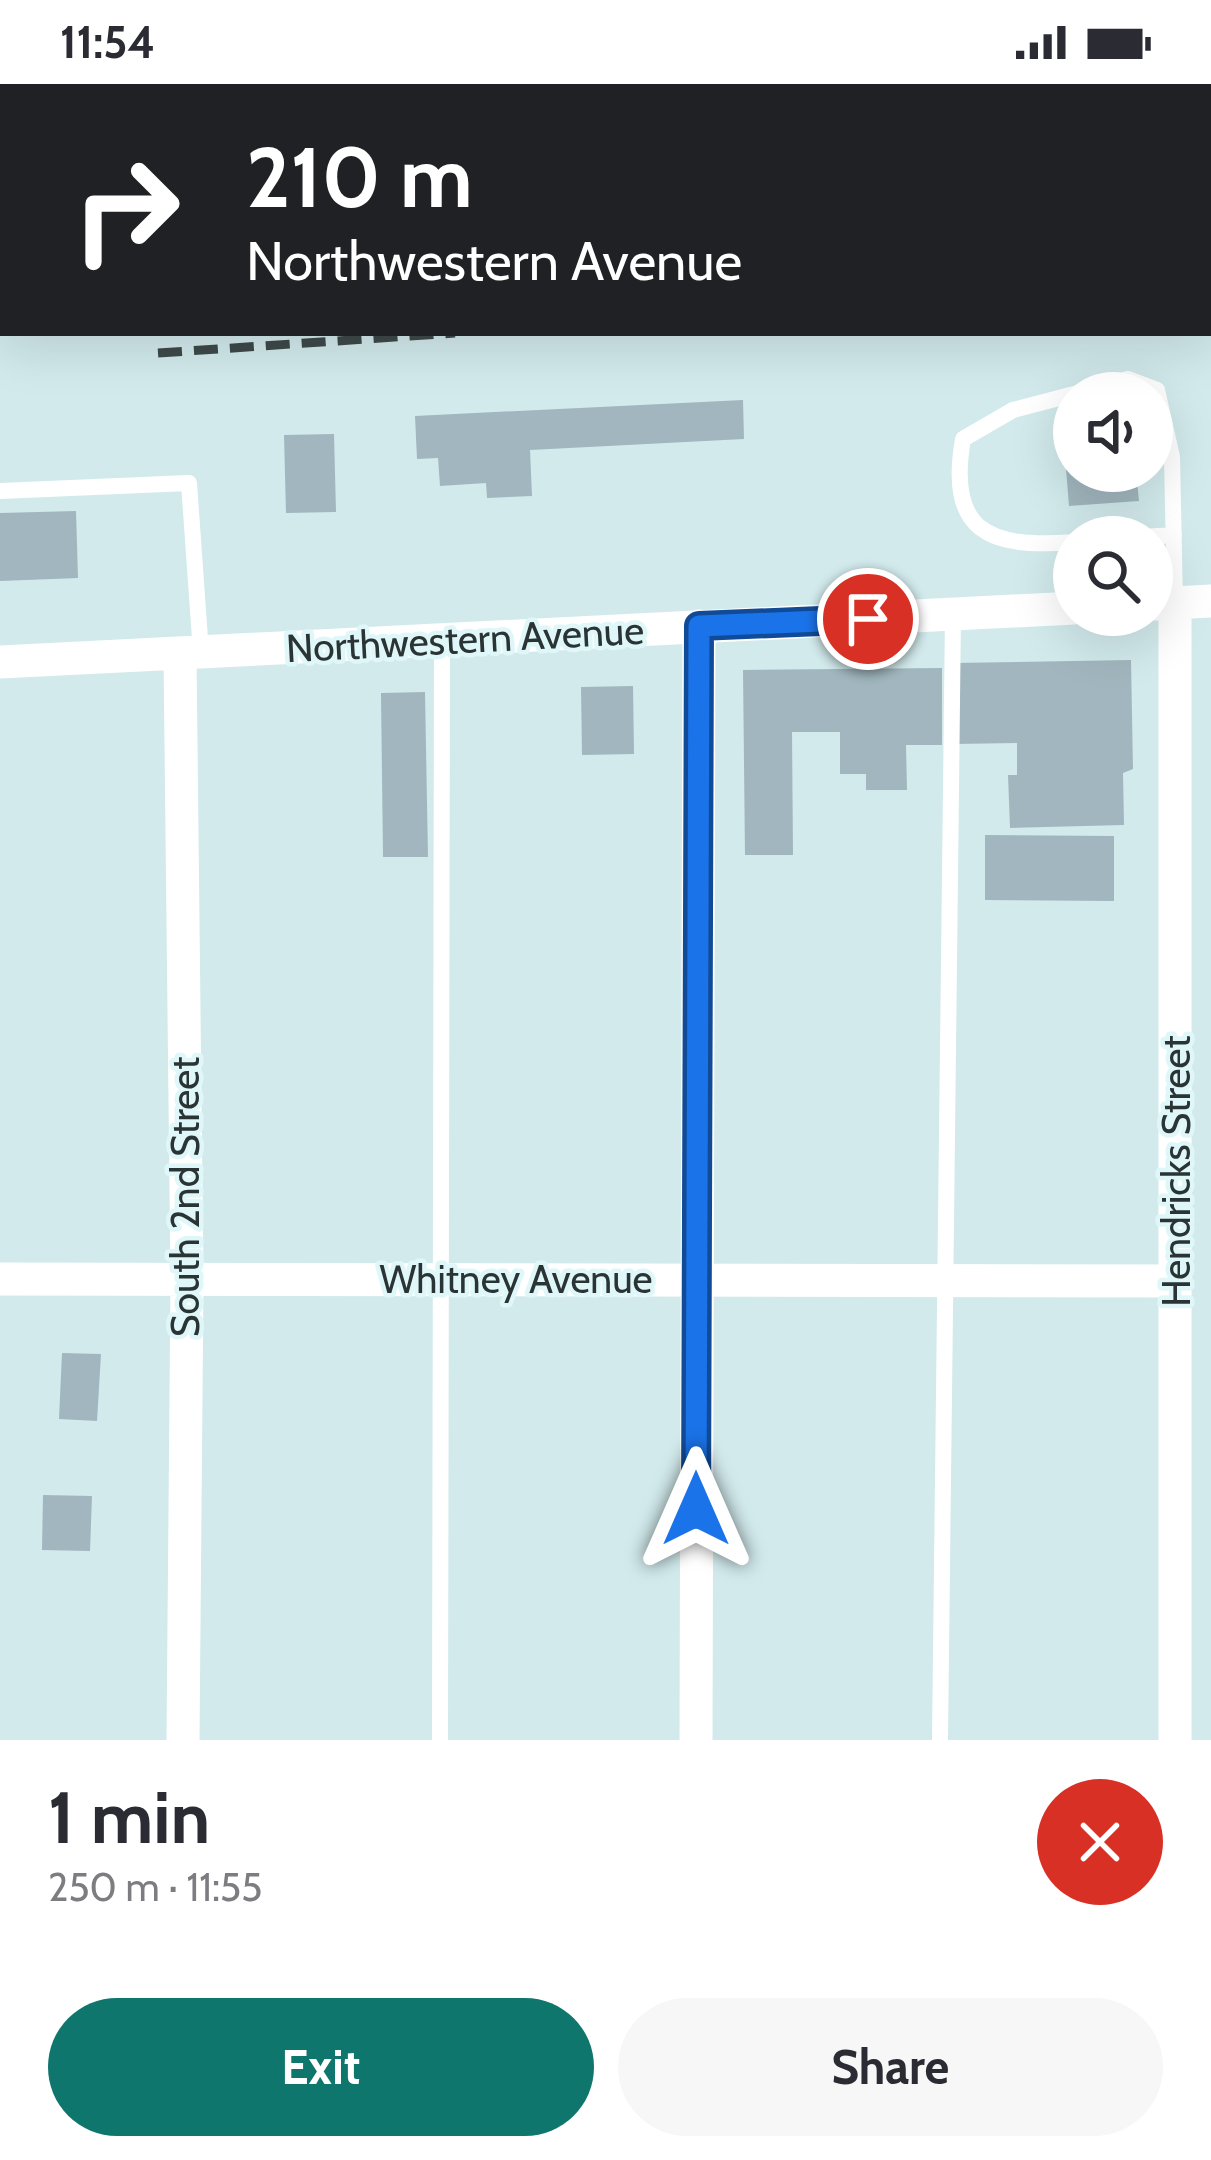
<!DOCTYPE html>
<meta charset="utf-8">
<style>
body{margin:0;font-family:Cabin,sans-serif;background:#f7f7f7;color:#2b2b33;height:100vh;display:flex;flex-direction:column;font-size:45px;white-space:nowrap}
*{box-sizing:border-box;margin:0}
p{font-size:39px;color:#7c7c81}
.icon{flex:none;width:66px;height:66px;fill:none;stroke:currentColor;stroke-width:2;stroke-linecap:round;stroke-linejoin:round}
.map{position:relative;height:1656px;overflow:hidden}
.drawer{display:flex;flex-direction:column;background:#fff;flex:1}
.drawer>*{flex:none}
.banner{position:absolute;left:0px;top:0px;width:1212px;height:252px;box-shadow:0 12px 48px #0002;background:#202124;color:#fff;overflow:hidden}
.controls{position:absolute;left:1053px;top:288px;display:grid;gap:24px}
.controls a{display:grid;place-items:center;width:120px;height:120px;border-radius:50%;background:#fff;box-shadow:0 12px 48px #0002;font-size:60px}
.pin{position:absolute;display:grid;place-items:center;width:102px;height:102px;color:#fff;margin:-51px;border:6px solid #fff;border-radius:50%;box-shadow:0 3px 12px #0007}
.me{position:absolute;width:132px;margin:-66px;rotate:0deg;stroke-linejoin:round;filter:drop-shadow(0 0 9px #0008)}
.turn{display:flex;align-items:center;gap:42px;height:252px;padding:0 48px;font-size:54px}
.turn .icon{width:156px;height:156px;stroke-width:2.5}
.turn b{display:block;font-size:84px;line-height:102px}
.round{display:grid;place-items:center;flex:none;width:126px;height:126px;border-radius:63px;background:#f7f7f7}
.overview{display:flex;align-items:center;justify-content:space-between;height:204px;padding:0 48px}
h1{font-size:72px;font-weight:800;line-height:90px}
.primary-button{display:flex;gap:24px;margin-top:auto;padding:24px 48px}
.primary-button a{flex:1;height:138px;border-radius:72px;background:#0f766e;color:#fff;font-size:48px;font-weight:800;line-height:138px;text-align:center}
.primary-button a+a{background:#f7f7f7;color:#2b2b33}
.status{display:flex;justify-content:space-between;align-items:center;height:84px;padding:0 60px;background:#fff;direction:ltr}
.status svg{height:33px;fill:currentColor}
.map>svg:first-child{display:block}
</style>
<div class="status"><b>11:54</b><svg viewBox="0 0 49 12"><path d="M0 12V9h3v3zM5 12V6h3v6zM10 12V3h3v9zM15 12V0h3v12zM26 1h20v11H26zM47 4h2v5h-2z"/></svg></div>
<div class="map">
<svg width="1211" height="1656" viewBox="0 0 1211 1656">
<rect width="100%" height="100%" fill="#d2eaec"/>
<path fill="#a1b6be" d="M743,316L744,355L530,366L532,412L487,414L486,399L440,402L438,374L417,375L415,332Z
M1074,347V387H1136L1139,417L1069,422L1063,348Z
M334,350L336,428L286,429L284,351Z
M76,427L78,494L0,497V429Z
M1131,576L1133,685L1123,689L1124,741L1010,744L1008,691H1017V659L954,660L953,579Z
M942,584V661H906L907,706H866V690H840V648H792L793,771H745L743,586Z
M633,602L634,670L582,671L581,603Z
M425,608L428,773H383L381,609Z
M985,751L1114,752V817L985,816Z
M62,1269L101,1270L97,1337L59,1335Z
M43,1411L92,1412L90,1467L42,1466Z"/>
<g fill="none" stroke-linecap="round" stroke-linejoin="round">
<path stroke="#fff" stroke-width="16" d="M0,205L3,204
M1077,309L1128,295L1157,306L1172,373L1175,519
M1074,310L1013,326L963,355C947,447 988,465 1074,458
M0,407L189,399L201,569
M1143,453L1174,451
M440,1656L442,556
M940,1656L953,531"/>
<path stroke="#fff" stroke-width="33" d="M580,0V3
M709,3L726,0
M0,23H3
M1175,519V1656
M1154,520L1211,517
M180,570L187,1196L183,1656
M0,578L1074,524
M0,1195L1176,1197
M696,1656L699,542"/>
<path stroke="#3e494a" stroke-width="9" stroke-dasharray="24 12" stroke-linecap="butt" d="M1209,208L1211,207
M158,269L455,249"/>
</g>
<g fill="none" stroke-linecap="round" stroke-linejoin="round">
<g stroke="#114b97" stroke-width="30">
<path id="route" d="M696,1425L699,542L868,535"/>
</g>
<use href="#route" stroke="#1a73e8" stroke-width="21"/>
</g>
<g text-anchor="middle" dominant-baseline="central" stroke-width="9" stroke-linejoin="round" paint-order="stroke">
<g font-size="39" fill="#2b3435" stroke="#dff7f9">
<text transform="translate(465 555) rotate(-3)">Northwestern Avenue</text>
<text transform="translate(1176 1087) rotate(-90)">Hendricks Street</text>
<text transform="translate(185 1113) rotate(-90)">South 2nd Street</text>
<text x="516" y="1195">Whitney Avenue</text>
</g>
</g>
</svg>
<div class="controls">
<a><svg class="icon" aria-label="sound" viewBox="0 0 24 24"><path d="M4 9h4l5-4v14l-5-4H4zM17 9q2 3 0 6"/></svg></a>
<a><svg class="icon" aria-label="search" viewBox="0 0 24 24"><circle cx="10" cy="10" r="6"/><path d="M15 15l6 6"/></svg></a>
</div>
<div class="pin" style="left:868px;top:535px;background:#d93025"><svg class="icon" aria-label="arrive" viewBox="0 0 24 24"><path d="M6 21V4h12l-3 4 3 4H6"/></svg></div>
<svg class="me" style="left:696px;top:1425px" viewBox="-20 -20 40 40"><path d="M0-17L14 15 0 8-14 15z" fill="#1a73e8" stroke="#fff" stroke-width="4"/></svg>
<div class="banner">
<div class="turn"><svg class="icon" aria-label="right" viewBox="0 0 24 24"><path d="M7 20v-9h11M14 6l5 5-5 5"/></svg><div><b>210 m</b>Northwestern Avenue</div></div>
</div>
</div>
<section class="drawer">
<div class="overview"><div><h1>1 min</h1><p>250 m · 11:55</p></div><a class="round" style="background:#d93025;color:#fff"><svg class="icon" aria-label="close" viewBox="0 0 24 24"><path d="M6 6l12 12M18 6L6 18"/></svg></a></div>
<div class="primary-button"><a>Exit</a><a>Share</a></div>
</section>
